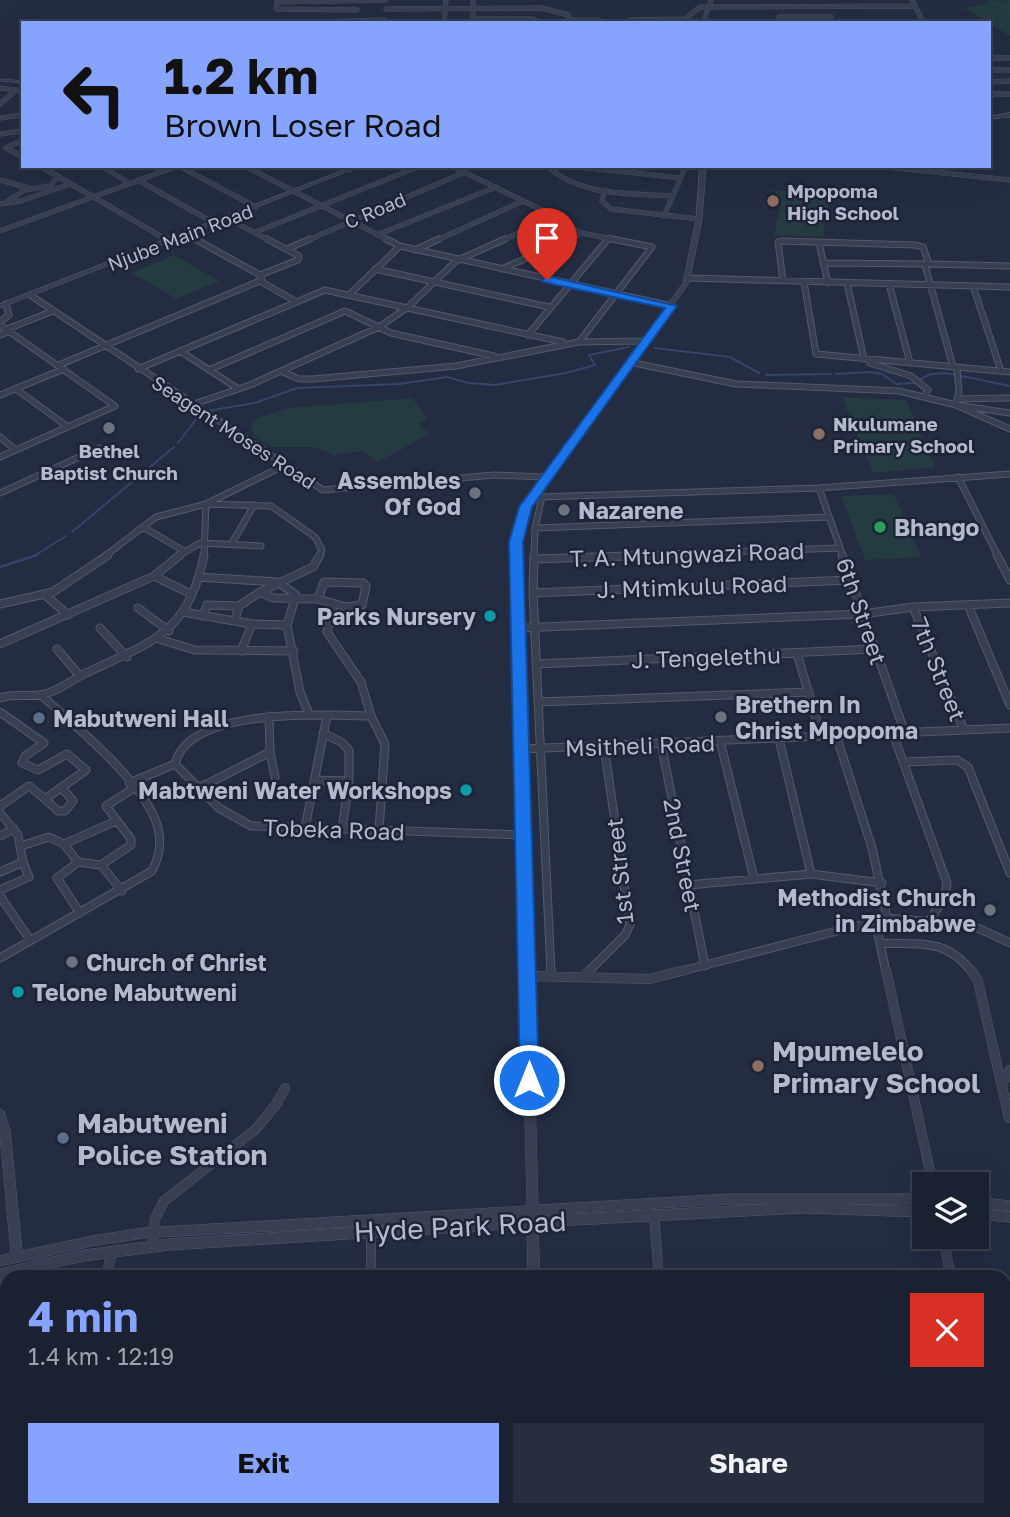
<!DOCTYPE html>
<meta charset="utf-8">
<style>
body{margin:0;font-family:"Golos Text",sans-serif;background:#272e3d;color:#f1f3f6;height:100vh;display:flex;flex-direction:column;font-size:26px;white-space:nowrap}
*{box-sizing:border-box;margin:0}
p{font-size:23px;color:#9fa3ab}
.icon{flex:none;width:38px;height:38px;fill:none;stroke:currentColor;stroke-width:2;stroke-linecap:round;stroke-linejoin:round}
.map{position:relative;flex:1;overflow:hidden}
.drawer{position:absolute;left:0px;top:1270px;width:1012px;height:247px;display:flex;flex-direction:column;background:#1a2131;border-radius:21px 21px 0 0;box-shadow:0 7px 28px #0002,0 0 0 2px #383e4d}
.drawer>*{flex:none}
.guide{position:absolute;left:21px;top:21px;width:970px;height:147px;border-radius:0px;box-shadow:0 7px 28px #0002,0 0 0 2px #383e4d;background:#86a4ff;color:#111;overflow:hidden}
.controls{position:absolute;left:912px;top:1172px;display:grid;gap:14px}
.controls a{display:grid;place-items:center;width:77px;height:77px;border-radius:0px;background:#1a2131;box-shadow:0 7px 28px #0002,0 0 0 2px #383e4d;font-size:35px}
.pin{position:absolute;display:grid;place-items:center;width:60px;height:60px;color:#fff;margin:-72px -30px;border-radius:50% 50% 50% 0;rotate:-45deg;box-shadow:0 0 7px #0007}
.pin .icon{rotate:45deg}
.me{position:absolute;width:77px;margin:-38px;rotate:0deg;stroke-linejoin:round;filter:drop-shadow(0 0 5px #0008)}
.turn{display:flex;align-items:center;gap:24px;height:147px;padding:0 28px;font-size:32px}
.turn .icon{width:91px;height:91px;stroke-width:2.5}
.turn b{display:block;font-size:49px;line-height:60px}
.round{display:grid;place-items:center;flex:none;width:74px;height:74px;border-radius:0px;background:#272e3d}
.overview{display:flex;align-items:center;justify-content:space-between;height:119px;padding:0 28px}
h1{font-size:42px;font-weight:700;line-height:52px;color:#86a4ff}
.primary-button{display:flex;gap:14px;margin-top:auto;padding:14px 28px}
.primary-button a{flex:1;height:80px;border-radius:0px;background:#86a4ff;color:#111;font-size:28px;font-weight:700;line-height:80px;text-align:center}
.primary-button a+a{background:#272e3d;color:#f1f3f6}
.map>svg:first-child{display:block}
</style>
<div class="map">
<svg width="1010" height="1517" viewBox="0 0 1010 1517">
<rect width="100%" height="100%" fill="#232c41"/>
<path fill="#253b42" d="M1010,0V36L965,8L989,3L987,1Z
M775,190L828,195L823,236L774,235L782,198L776,195Z
M174,255L219,281L176,299L132,273Z
M842,397L906,400L935,467L873,473Z
M413,398L427,420L418,424L429,434L378,462L361,451L334,455L314,447H273L254,436L251,427L257,418L290,408Z
M894,494L921,557L865,560L841,496Z"/>
<g fill="none" stroke-linecap="round" stroke-linejoin="round">
<path stroke="#364469" stroke-width="2" d="M655,348L730,357L759,373
M836,374L870,372L882,374L896,384L913,383L931,374L947,373L1010,386
M766,375L831,374
M207,411L255,403L297,388L399,384L447,377L469,383L495,385L566,373L595,365L589,355L629,347
M178,443L201,413
M72,532L174,447
M34,556L66,536"/>
<path stroke="#364469" stroke-width="2.5" d="M0,567L37,555"/>
<g stroke="#535a6b" stroke-width="5">
<path id="minor-far3" d="M473,0V23
M912,0L924,23
M386,9L542,8L568,15L571,23
M357,10L276,9L277,2L386,0
M473,19H533L541,23
M571,20H599L600,23
M282,23L384,20
M444,23L446,0
M627,23L629,20L685,19L700,7L915,6
M703,23L711,0
M778,23L779,17H831
M989,58H1010
M989,70H1010
M989,82L1010,81
M0,88L23,91
M989,94H1010
M0,104L16,90
M0,118L23,115
M0,134L23,131
M23,140L6,148L23,157
M40,166L169,241
M102,166L129,183
M154,166L163,171
M179,166L256,207
M245,166L390,241
M342,166L350,170
M452,166L554,216L550,218
M547,166C581,197 629,193 672,196
M570,166L681,178
M877,166L1010,180
M0,180L28,188L6,202
M138,180L214,223
M25,190L50,186L58,176
M605,190L602,201L611,209L699,219
M0,204L21,201L70,184
M664,216L686,166
M227,218L270,241
M0,231L178,166
M256,232L420,166
M186,234L198,241
M377,235L496,187
M306,241L465,172
M435,241L523,201
M501,241L550,219L582,233L621,241
M565,241L582,233
M607,241L610,237"/>
</g>
<g stroke="#535a6b" stroke-width="7">
<path id="minor-far2" d="M166,239L169,241
M386,239L400,246L672,306
M819,243L828,283
M287,249L310,239
M415,250L439,239
M823,263L927,264
M925,265L953,367
M375,269L549,307
M502,269L569,239
M260,275L298,260L299,256L267,239
M688,278L1010,287
M260,281L295,301
M783,281L778,242L781,241L915,245L923,247L929,264L1010,266
M804,282L816,354L1010,372
M847,283L864,359
M889,284L910,363
M973,286L1001,371
M350,294L400,246
M30,295L323,490L494,475L545,477
M0,322L9,315L6,304
M0,325L115,406L0,457
M7,329L53,311
M0,335L10,331
M528,335L608,239
M579,342L645,341
M180,351L237,388
M629,362L736,384L899,391L956,405L1010,429
M870,363L911,376L928,390L924,397
M59,365L262,280L260,275L195,239
M957,368L959,391L956,405L1010,413
M138,369L325,290L563,342
M209,370L345,311L391,333L494,356
M283,372L299,379H313L456,366L579,342L652,247L612,239
M16,389L68,427
M0,395L64,369
M957,399L1010,398
M194,404L250,385L379,327L408,307L456,261L505,239
M0,437L16,450
M958,477L998,556
M819,488L843,556
M0,493L99,448
M539,497L819,488L1010,474
M143,527L184,551
M535,528L829,517
M232,543L254,505
M105,556L156,517L206,504L271,506L315,537L322,550L319,556
M178,556L200,543L261,546
M204,556L206,504L283,466
M534,556L535,528L542,497
M608,556L840,548"/>
</g>
<g stroke="#535a6b" stroke-width="9">
<path id="minor-far1" d="M180,555L154,576L191,594
M534,555L533,593L551,972
M842,555L905,733
M997,555L1010,580
M535,559L656,555
M198,577L278,582L296,595L287,625
M324,582L363,583L366,586L362,605L346,607L318,599Z
M260,592L273,598L318,599
M533,593L851,580
M45,595L68,615
M0,604L53,592L108,555
M968,605L1010,705
M333,606L327,632L361,682L371,716
M913,607L964,730
M138,608L169,631
M183,612L252,624L287,625L300,692L309,714
M203,616L207,605L239,606
M235,620L239,606L260,592L313,567L320,555
M100,628L127,657
M518,628L863,614L913,607L1010,603
M159,639L195,650L294,651
M0,644L154,576
M57,649L79,675
M241,651L252,624
M797,653L821,736
M536,664L875,649
M0,698C16,692 32,699 48,693C61,689 73,679 86,673C151,642 189,634 204,555
M538,702L809,692
M0,712L44,743L25,756L22,763L38,770L67,754L86,770L45,799L29,786L0,806
M269,716L270,752L275,777
M323,733L341,742L349,750V781
M893,734L947,883L945,896L930,920
M836,735L872,848L887,918
M779,739L811,874
M720,741L754,878
M661,743L705,966
M522,749L1010,728
M905,762L957,760L968,767L1010,873
M175,764C189,706 326,715 371,716L385,744L379,830
M314,780L349,781L342,829
M129,783L175,764L219,808L251,826L525,835
M199,788L270,752
M45,799L58,811H65L73,801L62,788
M0,813L18,835L23,862L0,872
M305,828L327,716
M0,836L14,829
M24,845L49,837L64,844
M78,862L101,865
M688,885L811,874L882,883
M0,890L29,877L23,862
M122,891L101,865L131,845V839L106,806L134,788
M0,896L30,940
M80,913L57,878L78,862L64,844L116,821
M875,920L886,972
M880,943C920,945 945,937 972,972
M0,958L152,871C161,854 162,836 155,819C138,777 75,726 41,695
M588,972L625,935L630,925L604,746
M678,972L887,918L961,924L980,929L1010,943"/>
</g>
<g stroke="#535a6b" stroke-width="10">
<path id="minor" d="M551,970V977
M886,970L933,1185
M971,970L978,981L1009,1118
M529,976L649,979L685,970
M582,978L590,970
M1002,1084L1010,1070
M654,1214L659,1278
M371,1229V1278
M943,1237L951,1278
M152,1246L155,1219L164,1201L256,1129L277,1103L285,1088
M105,1278L113,1251
M0,1291L7,1289
M0,1415L7,1412
M0,1495L7,1492
M323,1510V1517
M437,1510V1517
M796,1510L877,1517
M40,1517L41,1510
M205,1517L207,1510
M913,1517L949,1511"/>
</g>
<g stroke="#535a6b" stroke-width="1">
<path id="tertiary" d="M0,79L23,81V83L0,81Z
M1010,113V117L989,119V117Z
M354,166H361L0,308V304Z
M700,166H706L702,219L689,283L529,507L520,542L538,1205L730,1194H924V1204H843L924,1207V1217L802,1213L538,1227L540,1278H528L527,1228L169,1250L84,1261L7,1278V1279L0,1281V1269L42,1259L84,1250L169,1239L527,1217L143,1238L92,1246L0,1266V1256L11,1253L0,1135V1109L4,1111L10,1130L22,1251L92,1236L143,1228L527,1206L512,542L521,507L683,283L696,219ZM730,1204H770L538,1216V1215Z
M976,1197L1010,1201V1211L976,1207Z
M976,1209L1010,1212V1222L976,1219Z
M546,1510H560L561,1517H547Z"/>
</g>
<use href="#minor-far3" stroke="#383f51" stroke-width="4.5"/>
<use href="#minor-far2" stroke="#383f51" stroke-width="5"/>
<use href="#minor-far1" stroke="#383f51" stroke-width="7"/>
<use href="#minor" stroke="#383f51" stroke-width="9"/>
<use href="#tertiary" fill="#383f51" fill-rule="evenodd"/>
</g>
<path fill="#1a73e8" stroke="#114b97" stroke-width="2" d="M547,276L677,306L532,507L523,542L539,1080L536,1086L529,1089L523,1086L520,1080L509,542L519,507L665,308L543,282L542,280Z"/>
<g fill="#8d6e63" stroke="#1d2436" stroke-width="2.5">
<circle cx="773" cy="201" r="7"/>
<circle cx="819" cy="434" r="7"/>
<circle cx="758" cy="1066" r="7"/>
</g>
<g fill="#6b7280" stroke="#1d2436" stroke-width="2.5">
<circle cx="109" cy="428" r="7"/>
<circle cx="475" cy="493" r="7"/>
<circle cx="564" cy="510" r="7"/>
<circle cx="721" cy="717" r="7"/>
<circle cx="990" cy="910" r="7"/>
<circle cx="72" cy="962" r="7"/>
</g>
<circle fill="#2e9e5b" stroke="#1d2436" stroke-width="2.5" cx="880" cy="527" r="7"/>
<g fill="#0f9aa8" stroke="#1d2436" stroke-width="2.5">
<circle cx="490" cy="616" r="7"/>
<circle cx="466" cy="790" r="7"/>
<circle cx="18" cy="992" r="7"/>
</g>
<g fill="#5c6f8a" stroke="#1d2436" stroke-width="2.5">
<circle cx="39" cy="718" r="7"/>
<circle cx="63" cy="1138" r="7"/>
</g>
<g text-anchor="middle" dominant-baseline="central" stroke-width="5" stroke-linejoin="round" paint-order="stroke">
<g font-size="19" font-weight="bold" fill="#b4bacb" stroke="#1d2436" text-anchor="start">
<text x="787" y="190">Mpopoma<tspan x="787" dy="22">High School</tspan></text>
<text x="833" y="423">Nkulumane<tspan x="833" dy="22">Primary School</tspan></text>
<text x="109" y="450" text-anchor="middle">Bethel<tspan x="109" dy="22">Baptist Church</tspan></text>
</g>
<g font-size="19" fill="#b4bacb" stroke="#1d2436">
<text transform="translate(375 210) rotate(-23)">C Road</text>
<text transform="translate(180 237) rotate(-21)">Njube Main Road</text>
<text transform="translate(234 432) rotate(33)">Seagent Moses Road</text>
</g>
<g font-size="23" font-weight="bold" fill="#b4bacb" stroke="#1d2436" text-anchor="start">
<text x="461" y="480" text-anchor="end">Assembles<tspan x="461" dy="26">Of God</tspan></text>
<text x="578" y="510">Nazarene</text>
<text x="894" y="527">Bhango</text>
<text x="476" y="616" text-anchor="end">Parks Nursery</text>
<text x="735" y="704">Brethern In<tspan x="735" dy="26">Christ Mpopoma</tspan></text>
<text x="53" y="718">Mabutweni Hall</text>
<text x="452" y="790" text-anchor="end">Mabtweni Water Workshops</text>
<text x="976" y="897" text-anchor="end">Methodist Church<tspan x="976" dy="26">in Zimbabwe</tspan></text>
<text x="86" y="962">Church of Christ</text>
<text x="32" y="992">Telone Mabutweni</text>
</g>
<g font-size="23" fill="#b4bacb" stroke="#1d2436">
<text transform="translate(687 554) rotate(-2)">T. A. Mtungwazi Road</text>
<text transform="translate(692 586) rotate(-2)">J. Mtimkulu Road</text>
<text transform="translate(862 611) rotate(71)">6th Street</text>
<text transform="translate(706 657) rotate(-2)">J. Tengelethu</text>
<text transform="translate(939 669) rotate(68)">7th Street</text>
<text transform="translate(640 745) rotate(-2)">Msitheli Road</text>
<text transform="translate(334 829) rotate(2)">Tobeka Road</text>
<text transform="translate(683 855) rotate(79)">2nd Street</text>
<text transform="translate(619 871) rotate(-96)">1st Street</text>
</g>
<g font-size="28" font-weight="bold" fill="#b4bacb" stroke="#1d2436" text-anchor="start">
<text x="772" y="1050">Mpumelelo<tspan x="772" dy="32">Primary School</tspan></text>
<text x="77" y="1122">Mabutweni<tspan x="77" dy="32">Police Station</tspan></text>
</g>
<g font-size="28" fill="#b4bacb" stroke="#1d2436">
<text transform="translate(460 1226) rotate(-3)">Hyde Park Road</text>
</g>
</g>
</svg>
<div class="controls">
<a><svg class="icon" aria-label="layers" viewBox="0 0 24 24"><path d="M12 4l9 5-9 5-9-5zM3 14l9 5 9-5"/></svg></a>
</div>
<div class="pin" style="left:547px;top:280px;background:#d93025"><svg class="icon" aria-label="arrive" viewBox="0 0 24 24"><path d="M6 21V4h12l-3 4 3 4H6"/></svg></div>
<svg class="me" style="left:529px;top:1080px" viewBox="-20 -20 40 40"><circle r="17" fill="#1a73e8" stroke="#fff" stroke-width="3"/><path d="M0-11L8 9 0 5-8 9z" fill="#fff"/></svg>
<div class="guide">
<div class="turn"><svg class="icon" aria-label="left" viewBox="0 0 24 24"><path d="M17 20v-9H6M10 6l-5 5 5 5"/></svg><div><b>1.2 km</b>Brown Loser Road</div></div>
</div>
<section class="drawer">
<div class="overview"><div><h1>4 min</h1><p>1.4 km · 12:19</p></div><a class="round" style="background:#d93025;color:#fff"><svg class="icon" aria-label="close" viewBox="0 0 24 24"><path d="M6 6l12 12M18 6L6 18"/></svg></a></div>
<div class="primary-button"><a>Exit</a><a>Share</a></div>
</section>
</div>
